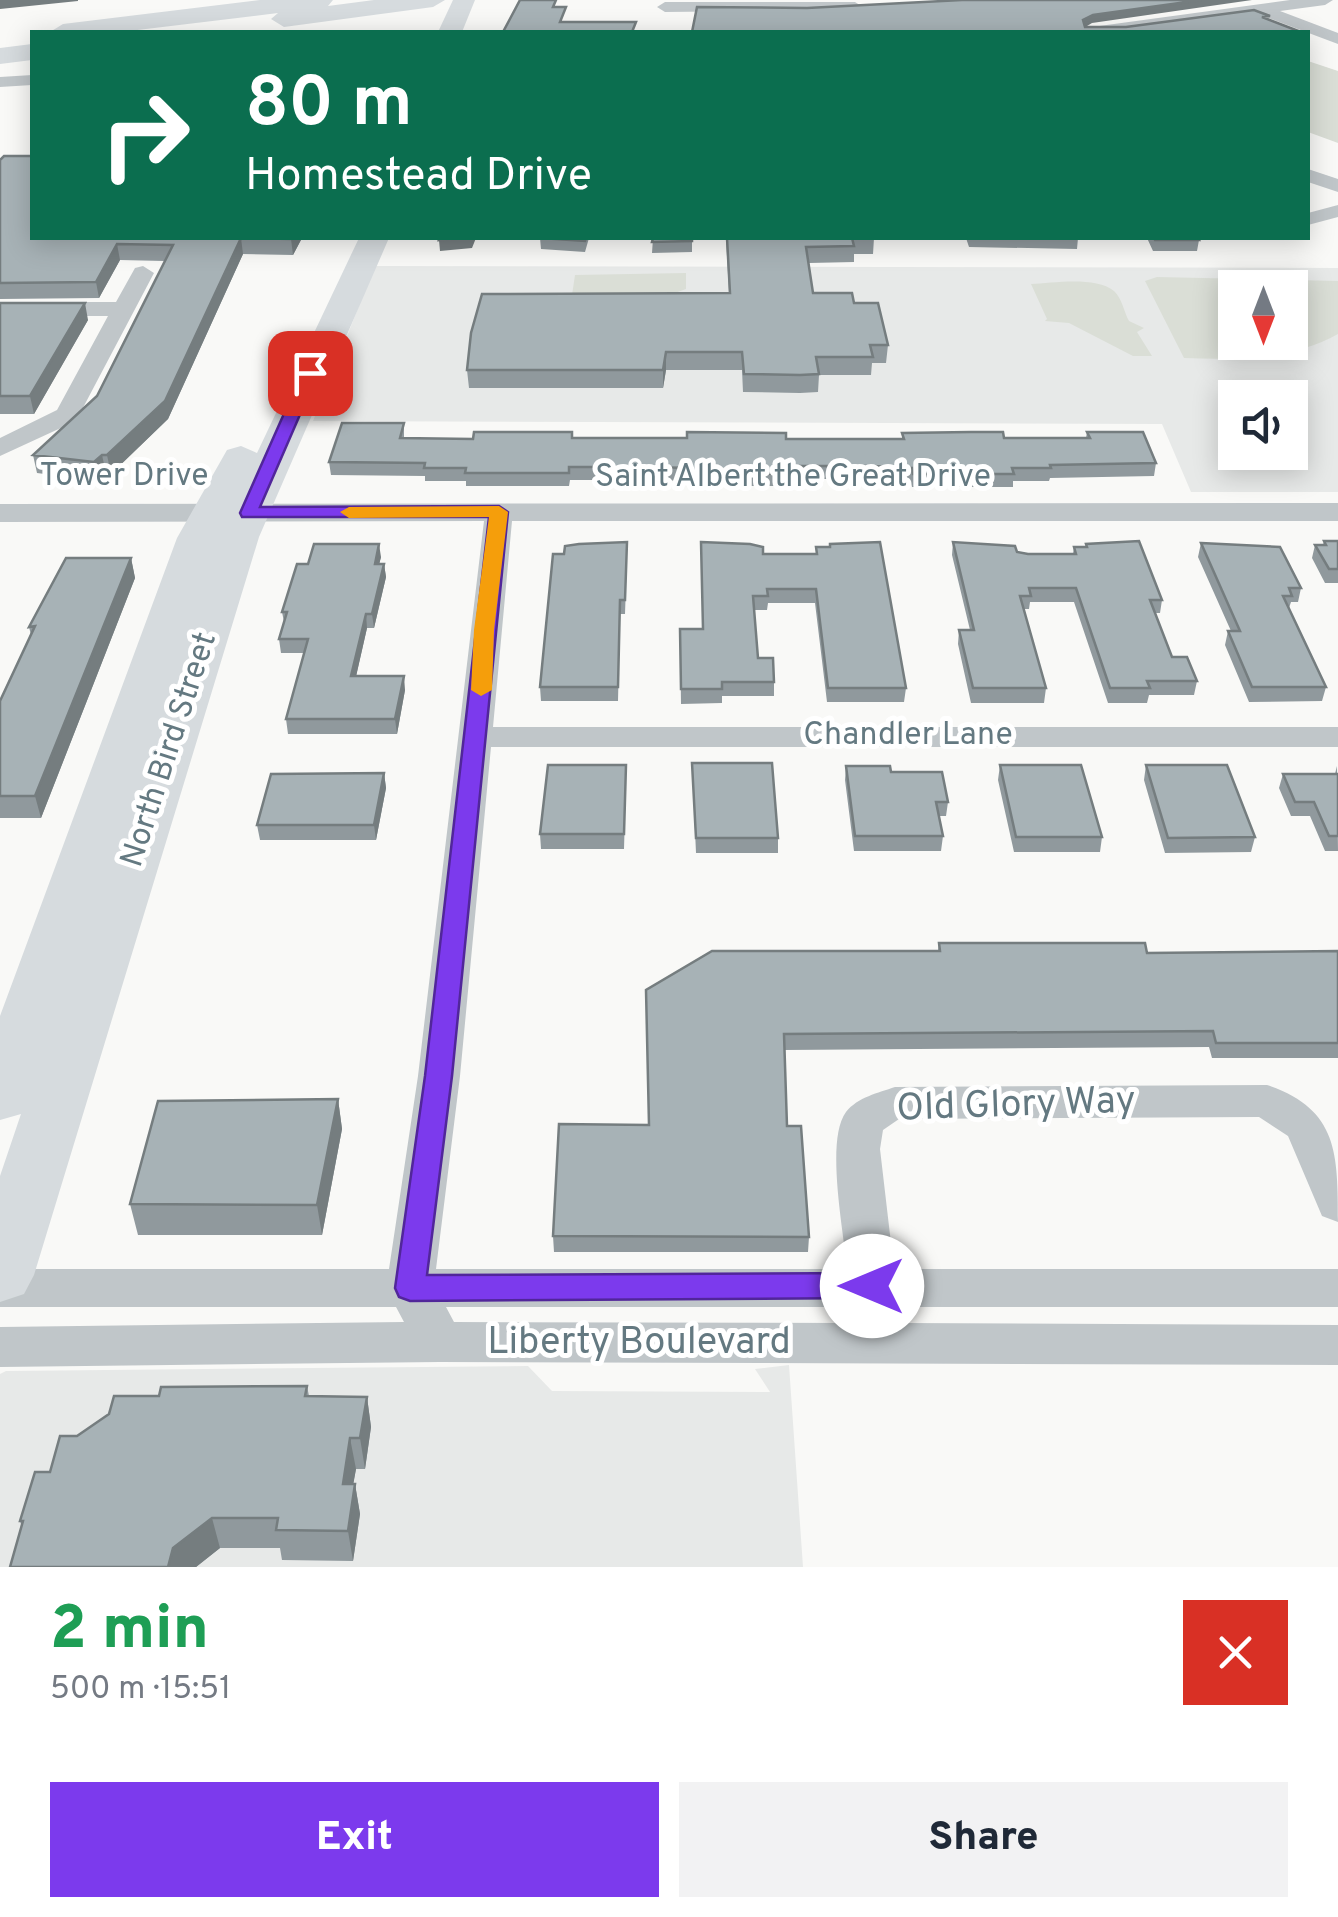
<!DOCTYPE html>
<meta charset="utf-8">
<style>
body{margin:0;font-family:Overpass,sans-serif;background:#f2f2f3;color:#1f2937;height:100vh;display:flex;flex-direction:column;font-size:38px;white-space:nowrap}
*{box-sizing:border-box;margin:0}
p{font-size:32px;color:#747a83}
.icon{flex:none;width:55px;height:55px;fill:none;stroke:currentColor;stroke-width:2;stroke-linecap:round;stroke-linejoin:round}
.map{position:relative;height:1567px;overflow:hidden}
.panel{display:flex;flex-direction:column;background:#fff;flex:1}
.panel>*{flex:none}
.top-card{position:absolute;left:30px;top:30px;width:1280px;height:210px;border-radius:0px;box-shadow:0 5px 25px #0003;background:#0b6e4f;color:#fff;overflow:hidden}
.needle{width:65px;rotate:180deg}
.buttons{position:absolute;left:1218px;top:270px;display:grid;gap:20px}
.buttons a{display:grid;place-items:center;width:90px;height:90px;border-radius:0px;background:#fff;box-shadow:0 5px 25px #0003;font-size:50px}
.pin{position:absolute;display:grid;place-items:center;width:85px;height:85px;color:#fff;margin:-42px;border-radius:20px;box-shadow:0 5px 15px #0006}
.me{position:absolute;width:110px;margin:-55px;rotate:270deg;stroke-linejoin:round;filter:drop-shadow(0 0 8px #0008)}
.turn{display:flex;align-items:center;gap:35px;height:210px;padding:0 50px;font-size:45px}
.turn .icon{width:130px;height:130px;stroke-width:2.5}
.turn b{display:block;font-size:70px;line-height:85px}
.round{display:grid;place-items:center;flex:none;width:105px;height:105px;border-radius:0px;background:#f2f2f3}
.headline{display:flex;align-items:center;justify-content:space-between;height:170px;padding:0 50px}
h1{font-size:60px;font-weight:800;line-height:75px;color:#1e9e55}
.action{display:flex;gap:20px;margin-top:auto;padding:20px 50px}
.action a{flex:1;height:115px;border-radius:0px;background:#7c3aed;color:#fff;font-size:40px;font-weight:800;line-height:115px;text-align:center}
.action a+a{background:#f2f2f3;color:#1f2937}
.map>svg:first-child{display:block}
</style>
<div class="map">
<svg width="1338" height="1567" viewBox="0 0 1338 1567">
<rect width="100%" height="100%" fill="#f9f9f7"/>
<path fill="#e7e9e8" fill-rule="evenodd" d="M375,266L1338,268V492H1191L1162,424L313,421ZM1235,288H1290V342H1235ZM1235,398H1290V452H1235Z
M789,1365L803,1567H0V1374L6,1371L528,1366L552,1391L770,1392L755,1369Z"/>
<path fill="#daded6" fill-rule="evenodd" d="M1308,61L1338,71V143L1308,132Z
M686,273V289L675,293L572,295L575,275Z
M1157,277L1338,281V334C1291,360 1236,360 1184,358L1145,281ZM1235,288H1290V342H1235Z
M1031,284C1053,283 1096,276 1114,291C1122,298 1124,312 1129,321L1144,328L1137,332L1152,356H1133L1069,323L1045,321L1047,319Z"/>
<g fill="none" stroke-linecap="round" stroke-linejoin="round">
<path fill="#c0c6c9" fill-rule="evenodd" d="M1290,0H1333L1325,5L1280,11L1338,33V44L1258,14L1124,32H1084L1092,27Z
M855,2L863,7L861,10L665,12L657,7L665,2Z
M32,75V85L0,87V77Z
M1308,169L1338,179V192L1308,182Z
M1338,205V217L1308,225V213Z
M143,266L154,273L76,421L0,456V438L57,410L108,316H0V302H116L135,268Z
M1338,503V521H512L493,727H1338V747H491L460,1076L436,1269H847C844,1233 825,1140 846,1112C858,1097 878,1093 895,1087L1267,1085C1338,1109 1338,1153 1338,1222L1322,1216L1288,1136L1259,1117L899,1119L883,1130L880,1149L894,1269H1338V1307H899L901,1323L1338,1325V1365L440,1362L0,1367V1327L404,1322L396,1307H0V1269H389L418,1076L484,521L0,522V504ZM446,1307H851L853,1323L454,1322Z"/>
<path fill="#d6dbde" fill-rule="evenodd" d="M453,0H475L462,32H438Z
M359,238H389L259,537L34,1275L24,1294L0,1302V1176L21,1114L0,1120V1016L177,538L227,450L241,446L257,453Z"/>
<path fill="#d6dbde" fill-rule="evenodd" d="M260,0H333L328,6L374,0H445L433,7L284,27L271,19L278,13L121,32H50L63,24Z
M32,44V60L0,64V48Z"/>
</g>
<path fill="#90999d" d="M0,160L32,238H302L293,255L243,254L168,419L111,474L106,473L98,481L37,473L33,455L97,396L165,261L120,260L99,298L0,299Z
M540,238H589L585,252L541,249Z
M653,238H692V252L652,253Z
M726,238H874L873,254H854V262L809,263L813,293L854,303L888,345L886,363H872L871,375H819L818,392L800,393L743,392L742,370H666L663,388H469L467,370L729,293Z
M966,238H1078L1077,249L969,247Z
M1147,238H1198L1199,240L1197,251H1153Z
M0,303L88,320L34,414H0Z
M404,423V438L902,439V433L1004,438H1086L1087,432L1156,463L1154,476L1050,478L1049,481H1013V487H912L911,481L871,479H789V486H688V481L650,480H570L569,486H466V481H425V476L331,475L329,462Z
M1324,541H1338V583H1325L1312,558L1315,545H1323Z
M953,542L1028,554H1073L1074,547H1086V544L1162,600L1160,613H1155L1172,657L1197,681L1194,695H1149L1147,703H1108L1074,602H1030L1029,609H1024L1046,688L1044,703H971L958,644L959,630H970L952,555Z
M1201,543L1301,588L1298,602H1291L1289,608L1326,687L1322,701L1249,702L1225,645L1228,631H1231L1198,557Z
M816,547L906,688L904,702H827L815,603H768L767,610H754L758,658L774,682V696H722V703L681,704L680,629H703L763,554H816Z
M627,555L625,614H620L618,701H541L540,687Z
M381,557L379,564H384L386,577L374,628H367L356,676L405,690L397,734H288L286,719L304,653H281L279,639L284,622L282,612L308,564Z
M131,558L135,578L41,818H0V701L31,635L29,627Z
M692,763L778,838V853H696Z
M1000,765L1102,837L1100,852H1014L998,780Z
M1146,765L1255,837L1251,852L1165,853L1144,780Z
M846,766L891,772L948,802L946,816H939L943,836L941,851H854L845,780Z
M1337,766L1338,851H1325L1310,816H1291L1279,788L1283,774H1335Z
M384,773L386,788L376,840H260L257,825Z
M626,780L624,849H541L540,834Z
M939,943L1147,953L1338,951V1058H1212L1209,1047L784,1050L787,1126L809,1237L808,1252H554L553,1236L649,1125L646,990L938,951Z
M338,1099L342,1129L322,1235H138L130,1204Z
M307,1386L309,1396L367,1397L371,1427L365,1469H356L353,1484H355L360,1514L353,1561L282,1560L280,1548H220L196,1567H10L22,1527L20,1521L50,1472L77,1436L159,1396Z"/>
<path fill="#757d7f" d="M0,0H78V1L0,9Z
M1201,0H1252L1092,23L1082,29L1083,20L1093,15Z
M241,238L243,254L168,419L111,474L107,455Z
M291,238H302L293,255L291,239Z
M476,238L472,248L440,251L439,240Z
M117,244L120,260L99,298L96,282Z
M85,303L88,320L34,414L30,396Z
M666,352V370L663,388V370Z
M102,455L106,473L98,481L94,462Z
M379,544L381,557L376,577L375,564Z
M131,558L135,578L41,818L35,796Z
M384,564L386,577L374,628L372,614Z
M366,614L367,628L353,690L351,676Z
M404,676L405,690L397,734L395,719Z
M384,773L386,788L376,840L374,825Z
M338,1099L342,1129L322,1235L317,1205Z
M367,1397L371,1427L365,1469L360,1438Z
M350,1438L356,1469L348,1514L343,1484Z
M355,1484L360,1514L353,1561L348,1531Z
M212,1518L220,1548L196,1567H168L173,1548Z"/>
<path fill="#a7b2b6" stroke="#757d7f" stroke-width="2.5" d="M520,0H556L553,7H566L560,22H636L632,32H503Z
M962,0H1201L1093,15L1083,20L1085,27H1126L1254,10L1270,16L1262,17L1301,32H692L697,7L807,8Z
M4,156H32V238H291V239L241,238L165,401L107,455H102L94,462L33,455L97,396L173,245L117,244L96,282L0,283V160Z
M440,238H469L439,240Z
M540,238H586L585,241Z
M653,238H692V241L652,242Z
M727,238H874H852L854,246L806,247L813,293H852L854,303H878L888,345H870L873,357H816L819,374L800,375L744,374L742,352H666L663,370H467L471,333L482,294L730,293Z
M1154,238H1198L1199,240H1155Z
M0,303H85L30,396H0Z
M342,423H404L400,438L473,439L474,432H572V438H687V432L786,433V439H904L902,433L971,432H1003L1004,438H1090L1087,432H1143L1156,463L1050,465L1051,468H1012L1014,474H913L912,468L872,466H789V474L689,473L688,468L650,467H569V473H465L466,468H424L425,463L329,462Z
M1139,541L1162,600H1150L1172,657H1187L1197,681H1147L1150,688H1110L1076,588H1029L1031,596H1020L1046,688H973L959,630H974L953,542L1015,546L1017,552L1028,554H1076L1074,547H1087L1086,544Z
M1324,541H1338V569H1329L1315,545H1326Z
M627,542L625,600H620L618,687H540L553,554H564L565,546L579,544Z
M701,542L750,544L763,547V554H817L816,547H830V544L880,542L906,688H828L816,589H767L768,596H753L758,658H773L774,682H722V689H681L680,629H703Z
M1201,543L1280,547L1301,588H1289L1292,596H1283L1326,687H1252L1228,631H1240Z
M314,544H379L375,564H384L372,614H366L351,676H404L395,719H286L308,639H279L287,612H282L297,564H308Z
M66,558H131L35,796H0V701L35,626L29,627Z
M692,763H772L778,838H696Z
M548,765H626L624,834H540Z
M1000,765H1081L1102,837H1016Z
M1146,765H1227L1255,837L1168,838Z
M846,766H890L891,772H942L948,802H936L943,836H855Z
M384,773L374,825H257L271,774Z
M1283,774H1338V836H1329L1314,802H1295Z
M939,943H1145L1147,953L1338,951V1043H1216L1213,1031L784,1034L787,1126H801L809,1237L553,1236L559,1124L649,1125L646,990L712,951H940Z
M338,1099L317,1205L130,1204L158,1101Z
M307,1386L305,1396L367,1397L360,1438H350L343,1484H355L348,1531L276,1530L278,1518H212L173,1548L168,1567H10L23,1521H20L35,1472H50L60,1436H77L109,1414L114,1396H159L161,1387Z"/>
<path fill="#7c3aed" stroke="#51269a" stroke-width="2.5" d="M310,368L318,373L260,507L499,506L508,512L452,1076L427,1275L872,1273L883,1277L887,1286L883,1295L872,1298L410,1301L399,1297L395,1288L425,1076L489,517H242L240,513L302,373Z"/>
<path fill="#f59e0b" d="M499,506L508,512L494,630L492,690L481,696L471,690L474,630L489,517L349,518L340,512L349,507Z"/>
<g text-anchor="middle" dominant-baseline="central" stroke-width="10" stroke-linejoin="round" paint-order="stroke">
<g font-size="32" fill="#647981" stroke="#fff">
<text x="124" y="477">Tower Drive</text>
<text x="793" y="478">Saint Albert the Great Drive</text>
<text x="908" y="736">Chandler Lane</text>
<text transform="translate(170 750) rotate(-72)">North Bird Street</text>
</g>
<g font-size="38" fill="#647981" stroke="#fff">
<text transform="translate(1016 1106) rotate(-2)">Old Glory Way</text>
<text x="639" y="1343">Liberty Boulevard</text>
</g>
</g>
</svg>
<div class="buttons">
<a><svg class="needle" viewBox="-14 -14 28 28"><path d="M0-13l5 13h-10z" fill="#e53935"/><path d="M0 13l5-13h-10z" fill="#747a83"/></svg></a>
<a><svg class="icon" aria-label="sound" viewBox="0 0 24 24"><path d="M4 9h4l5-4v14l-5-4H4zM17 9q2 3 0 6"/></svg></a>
</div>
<div class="pin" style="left:310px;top:373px;background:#d93025"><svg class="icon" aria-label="arrive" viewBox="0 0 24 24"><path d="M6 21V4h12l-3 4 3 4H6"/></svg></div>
<svg class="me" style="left:872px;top:1286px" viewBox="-20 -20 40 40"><circle r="19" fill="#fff"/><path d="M0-13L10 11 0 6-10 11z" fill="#7c3aed"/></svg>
<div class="top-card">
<div class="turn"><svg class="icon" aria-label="right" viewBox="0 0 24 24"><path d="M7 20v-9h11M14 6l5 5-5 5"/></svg><div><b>80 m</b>Homestead Drive</div></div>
</div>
</div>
<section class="panel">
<div class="headline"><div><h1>2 min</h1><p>500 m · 15:51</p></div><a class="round" style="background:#d93025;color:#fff"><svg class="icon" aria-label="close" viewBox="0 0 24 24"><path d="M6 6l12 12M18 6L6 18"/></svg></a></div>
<div class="action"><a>Exit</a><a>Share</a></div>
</section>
